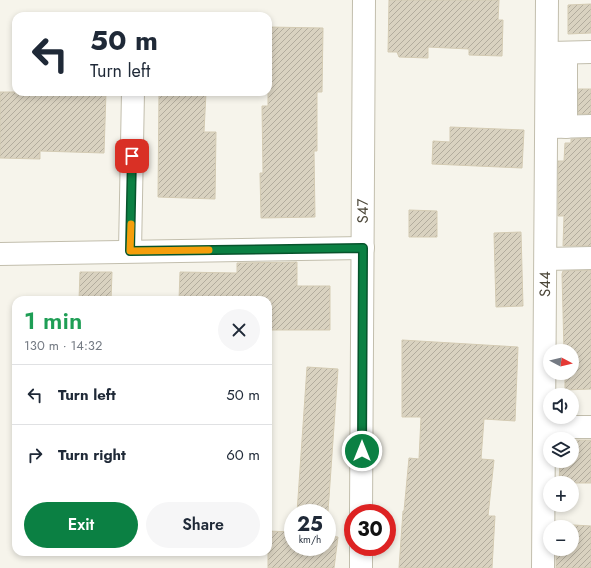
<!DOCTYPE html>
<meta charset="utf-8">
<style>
body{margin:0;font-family:Jost,sans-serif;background:#f6f6f7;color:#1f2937;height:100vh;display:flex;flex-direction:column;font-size:15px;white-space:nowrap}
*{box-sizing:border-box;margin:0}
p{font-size:13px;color:#747a83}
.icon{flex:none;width:22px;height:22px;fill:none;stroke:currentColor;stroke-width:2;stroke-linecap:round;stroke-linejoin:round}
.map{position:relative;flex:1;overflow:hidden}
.side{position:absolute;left:12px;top:296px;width:260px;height:260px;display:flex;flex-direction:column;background:#fff;border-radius:12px;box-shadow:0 2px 6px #0003}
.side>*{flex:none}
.guide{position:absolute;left:12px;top:12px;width:260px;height:84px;border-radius:12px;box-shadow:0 2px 6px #0003;background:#fff;color:#1f2937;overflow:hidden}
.needle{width:26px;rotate:97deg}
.buttons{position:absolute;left:543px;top:344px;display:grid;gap:8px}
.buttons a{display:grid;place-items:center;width:36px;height:36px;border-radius:50%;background:#fff;box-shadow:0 2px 6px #0003;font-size:20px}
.speed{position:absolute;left:284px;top:504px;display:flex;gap:8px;font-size:20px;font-weight:700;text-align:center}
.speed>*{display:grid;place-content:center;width:52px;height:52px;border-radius:50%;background:#fff;box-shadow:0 2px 6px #0003;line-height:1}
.speed small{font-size:10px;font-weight:400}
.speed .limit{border:6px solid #d22;background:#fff;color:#111}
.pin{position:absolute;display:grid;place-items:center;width:34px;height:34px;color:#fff;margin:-17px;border-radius:8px;box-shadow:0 2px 6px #0006}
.me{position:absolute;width:44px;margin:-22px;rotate:0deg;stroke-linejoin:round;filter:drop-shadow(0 0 3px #0008)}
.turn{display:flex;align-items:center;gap:14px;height:84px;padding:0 12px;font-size:18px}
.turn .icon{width:52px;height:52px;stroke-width:2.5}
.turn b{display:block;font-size:28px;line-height:34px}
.round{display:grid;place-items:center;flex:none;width:42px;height:42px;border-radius:21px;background:#f6f6f7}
.headline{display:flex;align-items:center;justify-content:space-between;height:68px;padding:0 12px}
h1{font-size:24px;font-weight:600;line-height:30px;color:#1e9e55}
.cta{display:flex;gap:8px;margin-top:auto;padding:8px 12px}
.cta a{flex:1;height:46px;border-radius:24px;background:#0b8043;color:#fff;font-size:16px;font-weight:600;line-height:46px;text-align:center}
.cta a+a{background:#f6f6f7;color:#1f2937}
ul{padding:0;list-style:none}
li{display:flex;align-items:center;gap:12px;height:60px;padding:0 12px;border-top:1px solid #e0e1e3}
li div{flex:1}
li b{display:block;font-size:15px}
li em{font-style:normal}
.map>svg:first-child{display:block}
</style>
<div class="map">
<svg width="591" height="568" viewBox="0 0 591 568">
<defs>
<pattern id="building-hatch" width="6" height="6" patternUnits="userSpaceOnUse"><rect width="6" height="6" fill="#d9d2c0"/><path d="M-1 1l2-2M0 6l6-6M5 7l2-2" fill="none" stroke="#b2ac9d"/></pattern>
</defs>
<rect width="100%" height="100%" fill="#f6f4eb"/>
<path fill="url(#building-hatch)" stroke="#d4cbb3" d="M389,0H499L498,20H503L502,56L469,55V49L428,47V58L399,57L397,52H388Z
M591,4V33L568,34V5Z
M268,27L323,28L322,92H317V151H314L315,217L261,218L260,173H263L262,106H268Z
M578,89H591V114H578Z
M0,92H106L104,153L40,151V159L0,158Z
M159,92H206L204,132H216L215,199L158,197Z
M450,127L524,130L522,168L432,164L433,141L450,142Z
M591,138V246H563L564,216H558V161H564L565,143H571V139Z
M409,210L437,211V237H409Z
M521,232L523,306L496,307L494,233Z
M297,262V286H330V330H268V300H179L180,272L237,273V263Z
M591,270V389L565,390V373H572V351H564L562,274L563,271Z
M80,272H112L111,300H79Z
M402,340L518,347L515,421L484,419L481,459L494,460L488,516H495L492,568H399L403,511H404L409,458L419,459L421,417H402Z
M307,367L338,369L327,526V513H297Z
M572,440H591V483H559L560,461H572Z
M556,524L591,526V568H556V549H572V527H556Z
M268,531L293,532V547H327V536L338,537L334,568H268Z"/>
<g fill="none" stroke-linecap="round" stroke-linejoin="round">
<g stroke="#c2bead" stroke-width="24">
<g id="minor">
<path d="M550,53L591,52"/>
<path d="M566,53V127"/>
<path d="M552,127L591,126"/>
<path d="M130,251L133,92"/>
<path d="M0,254L363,248"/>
<path d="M546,259L591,258"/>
<path d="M544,427H591"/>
<path id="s1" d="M361,513L364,0"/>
<path d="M361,568V547"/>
<path id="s2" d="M543,568L547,0"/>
</g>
</g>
<use href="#minor" stroke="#fff" stroke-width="22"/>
</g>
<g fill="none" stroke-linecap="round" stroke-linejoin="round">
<g stroke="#07532c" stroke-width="10">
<path id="route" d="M132,156L130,251L363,248L362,451"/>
</g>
<use href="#route" stroke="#0b8043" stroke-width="7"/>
<path stroke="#f59e0b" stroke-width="7" d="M131,224L130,251L209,250"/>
</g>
<g text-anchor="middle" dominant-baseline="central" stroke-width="3.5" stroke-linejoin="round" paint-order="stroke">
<g font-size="15" fill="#4b4638" stroke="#fff">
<text stroke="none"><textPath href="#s1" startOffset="302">S47</textPath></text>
<text stroke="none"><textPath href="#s2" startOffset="284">S44</textPath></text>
</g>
</g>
</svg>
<div class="buttons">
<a><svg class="needle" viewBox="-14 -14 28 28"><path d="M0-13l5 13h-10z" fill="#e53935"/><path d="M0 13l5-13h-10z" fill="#747a83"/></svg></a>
<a><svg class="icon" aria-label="sound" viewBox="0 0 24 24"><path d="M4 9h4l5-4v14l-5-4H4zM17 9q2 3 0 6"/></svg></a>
<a><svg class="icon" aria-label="layers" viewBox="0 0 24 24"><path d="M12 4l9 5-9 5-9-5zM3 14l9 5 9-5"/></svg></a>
<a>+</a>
<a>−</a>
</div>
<div class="speed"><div>25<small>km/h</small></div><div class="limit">30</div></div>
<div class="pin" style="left:132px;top:156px;background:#d93025"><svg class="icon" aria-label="arrive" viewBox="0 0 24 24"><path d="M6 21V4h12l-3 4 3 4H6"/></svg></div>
<svg class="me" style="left:362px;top:451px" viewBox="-20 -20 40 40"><circle r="17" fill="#0b8043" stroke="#fff" stroke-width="3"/><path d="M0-11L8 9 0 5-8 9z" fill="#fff"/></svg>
<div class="guide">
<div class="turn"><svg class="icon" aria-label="left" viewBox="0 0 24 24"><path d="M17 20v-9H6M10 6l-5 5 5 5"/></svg><div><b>50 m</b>Turn left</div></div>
</div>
<section class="side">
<div class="headline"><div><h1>1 min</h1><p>130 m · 14:32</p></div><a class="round"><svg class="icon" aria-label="close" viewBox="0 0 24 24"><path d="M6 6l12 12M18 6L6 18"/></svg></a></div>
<ul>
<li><svg class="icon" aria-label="left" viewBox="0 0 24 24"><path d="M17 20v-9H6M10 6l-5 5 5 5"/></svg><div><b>Turn left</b></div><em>50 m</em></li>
<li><svg class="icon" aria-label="right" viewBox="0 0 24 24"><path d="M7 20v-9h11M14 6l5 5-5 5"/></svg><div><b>Turn right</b></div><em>60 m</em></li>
</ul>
<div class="cta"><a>Exit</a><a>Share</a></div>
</section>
</div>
